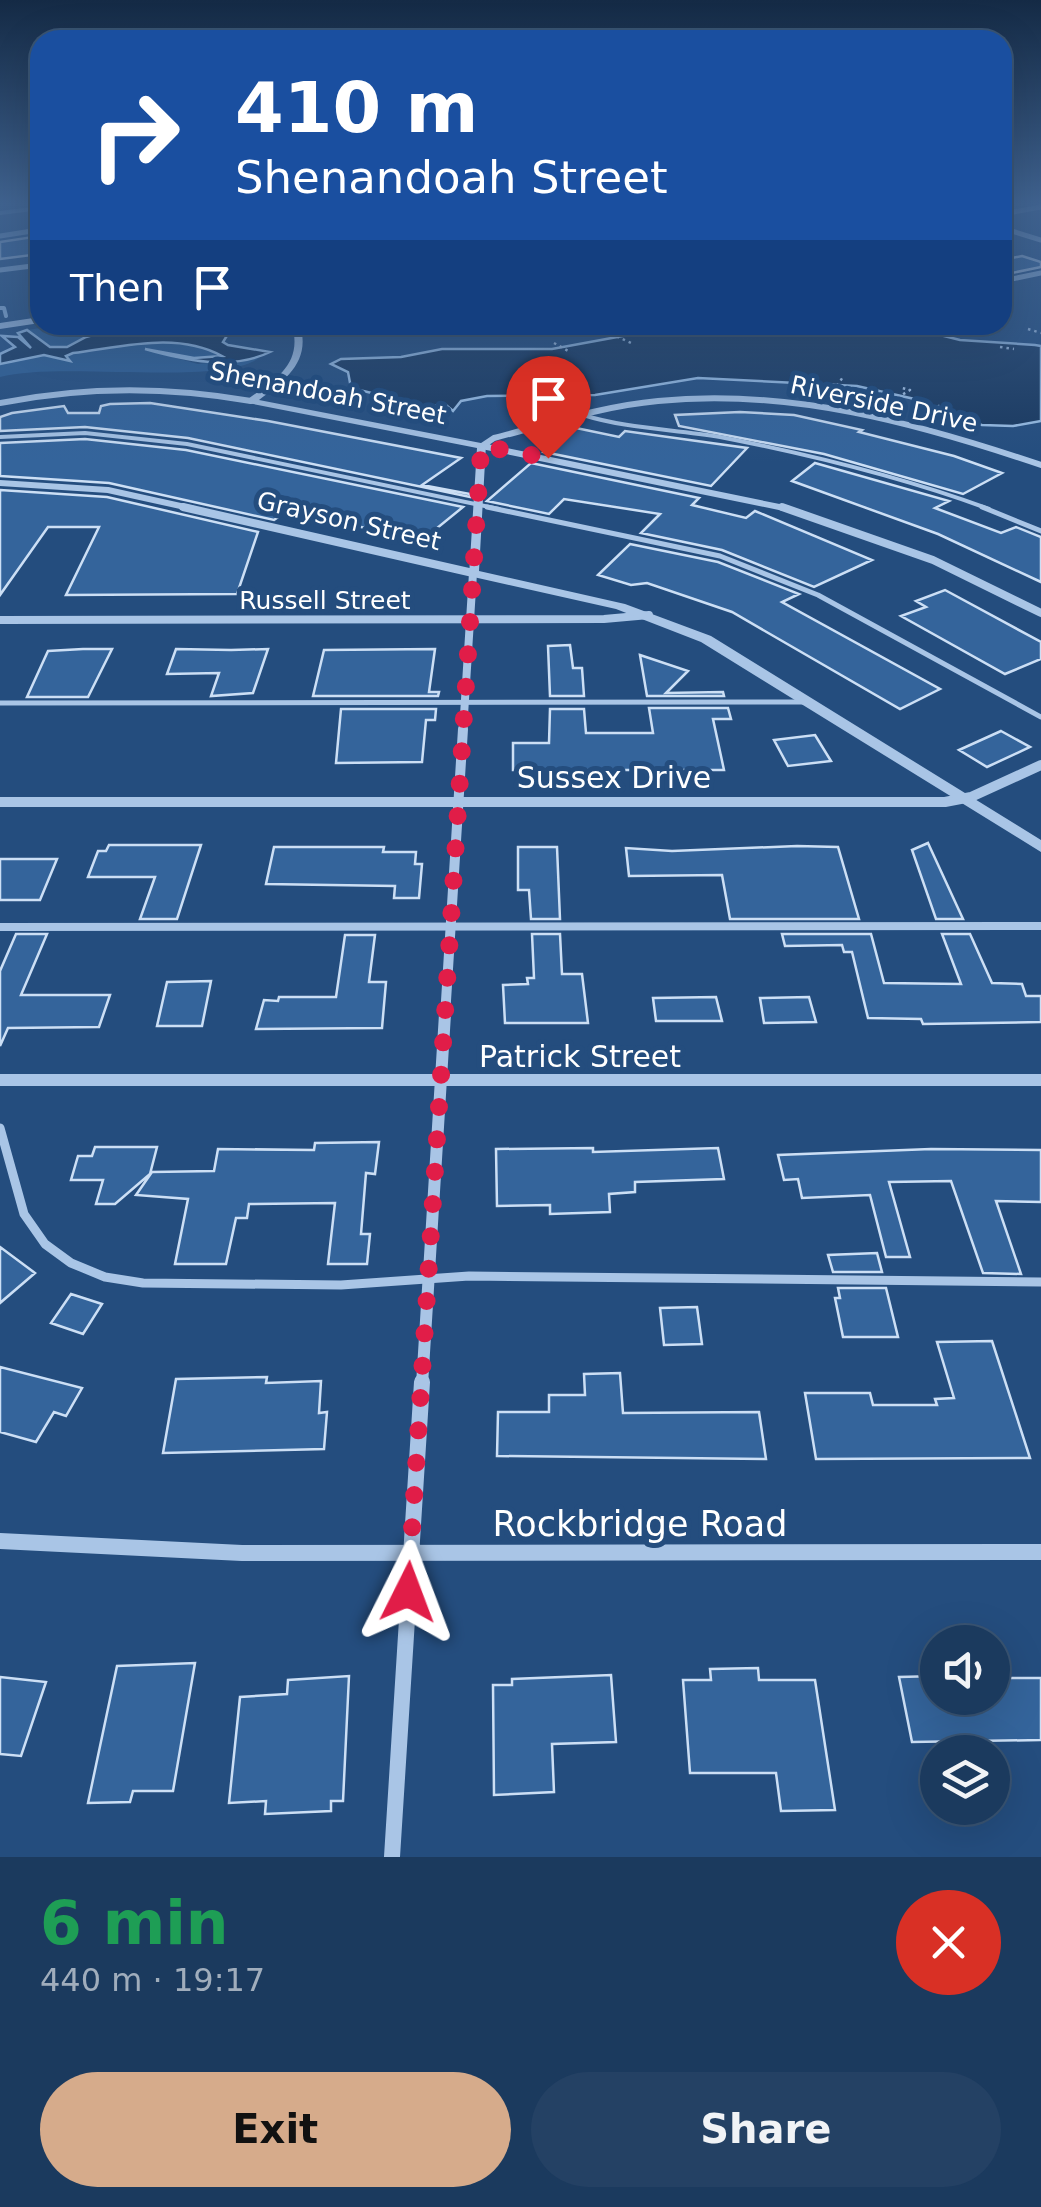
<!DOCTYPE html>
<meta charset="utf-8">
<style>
body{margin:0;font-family:"DejaVu Sans",sans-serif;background:#244164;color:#f1f3f6;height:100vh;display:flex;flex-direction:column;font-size:38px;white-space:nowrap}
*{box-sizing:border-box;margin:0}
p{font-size:32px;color:#a0adbc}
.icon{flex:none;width:55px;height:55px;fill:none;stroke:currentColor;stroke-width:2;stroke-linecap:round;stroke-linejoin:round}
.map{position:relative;height:1857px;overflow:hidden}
.drawer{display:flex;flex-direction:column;background:#1b3a5e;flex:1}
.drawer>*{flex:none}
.hud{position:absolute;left:30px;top:30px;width:982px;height:305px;border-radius:30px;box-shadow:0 10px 40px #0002,0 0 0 2px #395473;background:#1a4fa0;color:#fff;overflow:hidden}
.tools{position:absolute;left:920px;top:1625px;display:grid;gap:20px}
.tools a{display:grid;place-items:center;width:90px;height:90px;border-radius:50%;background:#1b3a5e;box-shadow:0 10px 40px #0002,0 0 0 2px #395473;font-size:50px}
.pin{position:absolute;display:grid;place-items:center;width:85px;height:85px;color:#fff;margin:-102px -42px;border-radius:50% 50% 50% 0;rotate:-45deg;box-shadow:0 0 10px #0007}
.pin .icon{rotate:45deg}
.me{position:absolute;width:110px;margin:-55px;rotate:3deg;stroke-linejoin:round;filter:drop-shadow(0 0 8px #0008)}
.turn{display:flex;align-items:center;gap:35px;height:210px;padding:0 40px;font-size:45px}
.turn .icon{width:130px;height:130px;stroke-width:2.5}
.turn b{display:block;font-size:70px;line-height:85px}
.then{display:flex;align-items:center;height:95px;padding:0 40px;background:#0003;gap:20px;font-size:38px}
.round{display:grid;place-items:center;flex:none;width:105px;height:105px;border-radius:52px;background:#244164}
.summary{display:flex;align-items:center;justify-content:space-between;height:170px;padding:0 40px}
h1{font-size:60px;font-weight:700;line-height:75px;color:#1e9e55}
.action{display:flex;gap:20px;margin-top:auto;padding:20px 40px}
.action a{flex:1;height:115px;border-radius:60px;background:#d6ab8b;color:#111;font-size:40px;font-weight:700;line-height:115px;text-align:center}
.action a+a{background:#244164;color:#f1f3f6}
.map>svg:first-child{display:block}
</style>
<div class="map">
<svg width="1041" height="1857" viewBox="0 0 1041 1857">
<rect width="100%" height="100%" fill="#244d7e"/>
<path fill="#2e5f95" d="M61,325H130L86,337L67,347L51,348L27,330Z
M139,343H186L224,357L194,358L150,351L198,364L259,358C220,387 60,361 0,377V364L45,355L68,361L65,356L73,353Z"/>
<path fill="#19385e" stroke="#9dc1e7" stroke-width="2.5" d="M130,325L181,330L198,325L223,327L228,334L223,342L228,345L270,352C231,371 184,360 145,349L194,358L222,356C177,331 122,347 73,353L66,356L70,361L44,355L0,364V354L15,347L2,336L18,337L31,348L18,333L27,330L50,347H67L86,337Z
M647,325H900L960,340L1035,345L1041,346V421L1013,426L982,425L952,418L919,400L857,386L698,378L595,395L487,396L461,401L453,411L446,405L425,406L351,388L348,372L331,364L341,359L401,357L442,349H552L628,335Z"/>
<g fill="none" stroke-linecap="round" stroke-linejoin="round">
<path stroke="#9dc1e7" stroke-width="4" d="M0,213L40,208
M0,308H4L6,316"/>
</g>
<path fill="#34649b" stroke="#ccdff5" stroke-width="2.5" d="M33,237L40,243V254L0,259V242Z
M1022,256L1041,262V267L1002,275V260Z
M150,403L268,421L461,458L422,485L470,494V497L188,438L85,427L0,431V417L12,413L64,406L68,413H99L101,406L110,404Z
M740,412L794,415L862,430L859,432L954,456L1002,473L963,494L824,454L679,426L675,415Z
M576,428L619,437L625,431L747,448L711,486L544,452Z
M85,439L186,450L463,507L420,542L290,509L274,520L109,483L0,476V443Z
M531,463L699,498L692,505L746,518L755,511L872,560L814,587L722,550L641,533L660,514L564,499L549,514L487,501Z
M815,463L949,501L935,508L1001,533L1016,527L1041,537V582L938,534L792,481Z
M0,490L107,497L258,532L237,594L66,595L99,527H48L0,595Z
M630,544L718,562L799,594L782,602L940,689L900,709L732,612L647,583L631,585L598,575Z
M945,590L1041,642V659L1005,674L901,616L926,607L916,601Z
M570,645L573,668H582L584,696H550L548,646Z
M83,649H112L88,697H27L48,651Z
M176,649L231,650L268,649L253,693L211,696L219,673L167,674Z
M435,649L429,692H439L438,696H313L324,650Z
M640,655L688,671L666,693L723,692L724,696H647Z
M649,708H728L731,719H713L724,770H513V743H549L550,709H584L586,733H653Z
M341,709H436L435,720H426L422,762L336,763Z
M1001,731L1030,747L987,767L959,750Z
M815,735L831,761L788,766L774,740Z
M928,843L963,919H936L912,850Z
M109,845H201L177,919H140L155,877H88L98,851H106Z
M797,846L838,847L859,919H730L722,875L629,876L626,848L672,851Z
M274,847H384L383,852H416L415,864H422L419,898H394L395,886L266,884Z
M518,847H557L560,919H531L529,890H518Z
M0,859H57L40,900H0Z
M16,934H47L21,995H110L99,1027L8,1028L0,1046V971Z
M532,934H560L562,974H582L588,1023H505L503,985L528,984L527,978H534Z
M782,934H871L884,983L961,984L942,934H970L992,983L1022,984L1026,996H1041V1022L923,1024L921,1019L868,1018L852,952H844L842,945L785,946Z
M345,935H375L369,982H386L382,1028L256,1029L264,1000L278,1001L279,997H336Z
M211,981L202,1026H157L167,982Z
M716,997L722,1021H656L653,998Z
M809,997L816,1022L764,1023L760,998Z
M379,1142L375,1174L366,1173L361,1234H370L367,1264H328L335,1203L249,1204L247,1218H236L226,1264H175L188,1199L136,1195L152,1172L214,1171L218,1149L314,1150L315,1143Z
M95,1147H157L150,1174L115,1204H96L103,1180H71L78,1156H92Z
M593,1148V1152L718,1148L724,1179L635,1182V1192L609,1194L610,1212L550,1214V1205L497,1206L496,1149Z
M931,1149L1041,1150V1202L996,1201L1021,1274L983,1273L951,1181L889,1182L910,1257H886L870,1195L802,1198L798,1179L784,1180L778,1155Z
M0,1247L35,1273L0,1303Z
M877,1253L882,1272H833L828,1255Z
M838,1288H886L898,1337H843L835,1298H840Z
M71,1294L102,1304L83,1334L51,1323Z
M697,1307L702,1344L664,1345L660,1308Z
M992,1341L1030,1458L816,1459L805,1393H870L873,1405H937L935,1399L954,1398L937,1342Z
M0,1367L82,1388L66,1416L54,1412L36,1442L0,1432Z
M620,1373L623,1413L759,1412L766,1459L497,1456L498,1412H549V1395H585L584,1374Z
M267,1377L266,1383L321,1381L319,1413L327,1412L324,1449L163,1453L176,1379Z
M195,1663L173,1791H133L130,1802L88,1803L117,1666Z
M758,1668L759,1680H815L835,1810L781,1811L776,1773H690L683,1680H711L710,1669Z
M611,1675L616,1742L552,1744L554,1792L494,1795L493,1685H512V1679Z
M349,1676L343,1801H331V1811L265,1814L266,1801L229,1803L240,1697L287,1694L288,1680Z
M938,1676V1698H992V1678H1041V1740L912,1742L899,1677Z
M0,1677L46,1682L21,1756L0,1754Z"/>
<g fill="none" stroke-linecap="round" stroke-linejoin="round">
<path stroke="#a9c5e6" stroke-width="2.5" stroke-dasharray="2.5 4" stroke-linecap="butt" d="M679,325L694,332
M1028,329L1041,333
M605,331L631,343
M554,343L570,352
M1000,347L1014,349
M792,386L805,373
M833,391L843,377
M892,401L910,390L902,388
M925,411L947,403"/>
<path stroke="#a9c5e6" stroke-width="4" d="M583,415C628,429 674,429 720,437C812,455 902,477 989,509
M0,437L85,433L187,444L499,509"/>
<path stroke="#a9c5e6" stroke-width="5" d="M487,507L720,556L818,595L1041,717
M982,507L1041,531
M0,703L809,702"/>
<path stroke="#a9c5e6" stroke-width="8" d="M0,927L1041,926"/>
<path stroke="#a9c5e6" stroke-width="9" d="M0,1128L24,1214L45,1244L71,1263L105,1277L143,1283L341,1285L469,1276L1041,1282"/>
<path stroke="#a9c5e6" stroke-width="5" d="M1002,214L1041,207
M1002,228L1041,240
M0,236L32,231L40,222
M0,270L40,265
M1002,281L1041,273"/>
<path stroke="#a9c5e6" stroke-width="6" d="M0,403C85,386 166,386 251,401
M482,446L789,509
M482,446L494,438C548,424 603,406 658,401C790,388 917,423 1041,465
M0,483L108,490L194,509"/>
<path stroke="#a9c5e6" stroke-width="8" d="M183,507L473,573L463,731
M782,507L933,560L1041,613
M0,620L604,619L649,615"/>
<path stroke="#a9c5e6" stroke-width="10" d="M0,802H945L971,797L1041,765
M445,1017L463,729"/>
<path stroke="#a9c5e6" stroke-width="12" d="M0,1080H1041
M422,1385L445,1014"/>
<path stroke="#a9c5e6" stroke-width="16" d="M0,1541L242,1553L1041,1552
M392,1857L422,1382"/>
<path fill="#a9c5e6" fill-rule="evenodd" d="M40,317V323L0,329V323Z
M292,325H300C311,361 286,380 259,400L486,444L479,571L625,604L711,636L1041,840V852L701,642L616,609L469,576L477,448L248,403V399C276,379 303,364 292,325Z"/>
</g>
<linearGradient id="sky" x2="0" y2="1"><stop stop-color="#142a45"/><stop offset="0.44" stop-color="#3f628f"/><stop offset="1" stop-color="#3f628f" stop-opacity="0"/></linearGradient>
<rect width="1041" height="462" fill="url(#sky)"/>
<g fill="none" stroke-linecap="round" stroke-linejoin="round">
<path stroke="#e11d48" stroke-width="18" stroke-dasharray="0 32.4" d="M408,1592L481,450L482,446L548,458"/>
</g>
<g text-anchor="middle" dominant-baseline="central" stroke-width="10" stroke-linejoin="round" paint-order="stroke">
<g font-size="25" fill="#fff" stroke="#244d7e">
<text transform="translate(328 393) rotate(11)">Shenandoah Street</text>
<text transform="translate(884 404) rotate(12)">Riverside Drive</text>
<text transform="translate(349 521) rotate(13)">Grayson Street</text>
<text x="325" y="600">Russell Street</text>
</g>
<g font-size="30" fill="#fff" stroke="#244d7e">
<text x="614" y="777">Sussex Drive</text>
<text x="580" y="1056">Patrick Street</text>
</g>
<g font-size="35" fill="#fff" stroke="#244d7e">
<text x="640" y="1524">Rockbridge Road</text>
</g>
</g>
</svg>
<div class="tools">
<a><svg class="icon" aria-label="sound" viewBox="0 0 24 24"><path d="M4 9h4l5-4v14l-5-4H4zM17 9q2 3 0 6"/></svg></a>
<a><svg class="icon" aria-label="layers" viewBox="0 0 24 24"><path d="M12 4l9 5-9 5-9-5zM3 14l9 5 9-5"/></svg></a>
</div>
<div class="pin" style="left:548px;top:458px;background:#d93025"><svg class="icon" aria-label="arrive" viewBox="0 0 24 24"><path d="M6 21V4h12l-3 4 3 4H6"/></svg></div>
<svg class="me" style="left:408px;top:1592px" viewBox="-20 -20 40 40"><path d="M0-17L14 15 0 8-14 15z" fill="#e11d48" stroke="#fff" stroke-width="4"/></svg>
<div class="hud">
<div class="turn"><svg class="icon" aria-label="right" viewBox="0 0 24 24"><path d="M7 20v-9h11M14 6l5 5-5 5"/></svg><div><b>410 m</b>Shenandoah Street</div></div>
<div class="then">Then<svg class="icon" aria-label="arrive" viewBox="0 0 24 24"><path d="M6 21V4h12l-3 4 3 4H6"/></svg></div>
</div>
</div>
<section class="drawer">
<div class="summary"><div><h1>6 min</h1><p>440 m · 19:17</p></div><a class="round" style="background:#d93025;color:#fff"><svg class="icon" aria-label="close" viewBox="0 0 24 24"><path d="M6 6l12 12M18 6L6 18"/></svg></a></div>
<div class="action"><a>Exit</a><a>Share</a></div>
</section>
